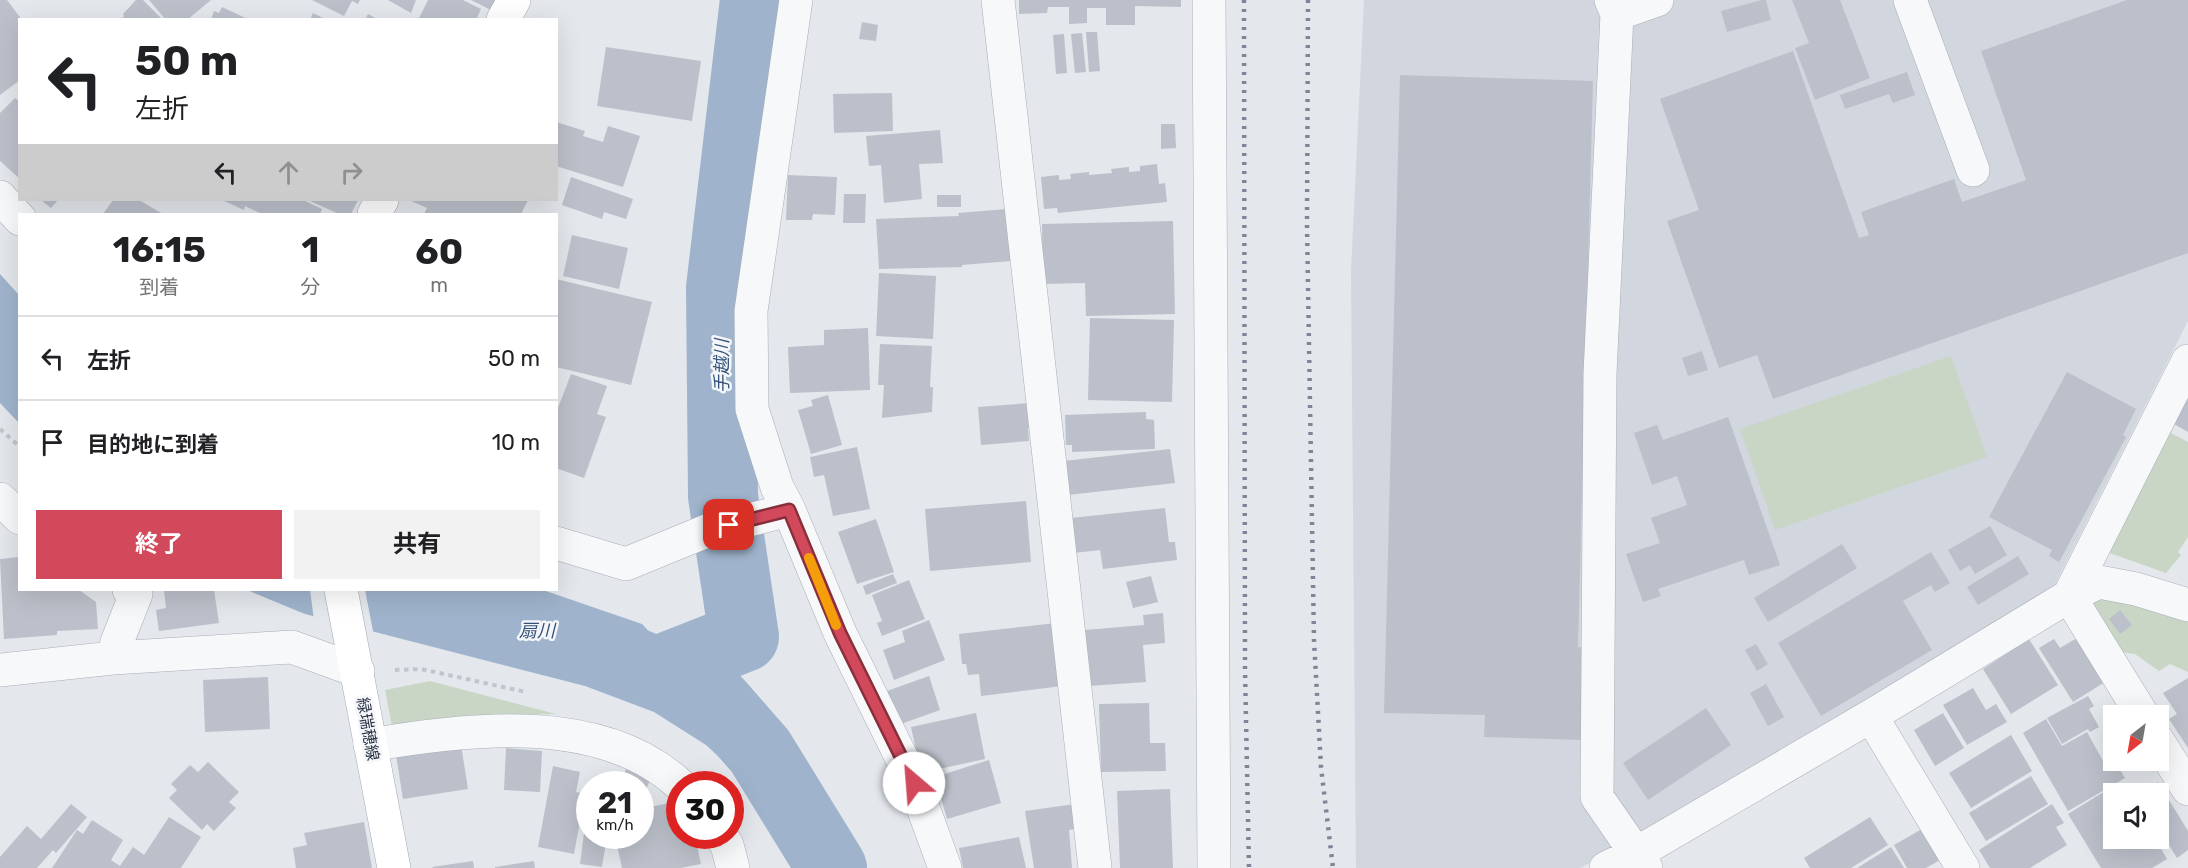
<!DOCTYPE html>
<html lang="ja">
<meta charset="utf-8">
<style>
body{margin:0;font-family:Rubik,"Noto Sans JP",sans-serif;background:#f2f2f2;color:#202124;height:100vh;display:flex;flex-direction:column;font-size:22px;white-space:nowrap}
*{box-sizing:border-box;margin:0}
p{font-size:20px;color:#757577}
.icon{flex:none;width:33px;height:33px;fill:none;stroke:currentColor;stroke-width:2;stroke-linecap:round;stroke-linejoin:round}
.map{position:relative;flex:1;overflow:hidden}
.details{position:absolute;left:18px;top:213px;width:540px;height:378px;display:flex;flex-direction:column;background:#fff;border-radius:0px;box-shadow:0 6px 24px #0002}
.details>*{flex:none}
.banner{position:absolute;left:18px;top:18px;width:540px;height:183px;border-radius:0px;box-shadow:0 6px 24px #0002;background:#fff;color:#202124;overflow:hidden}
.needle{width:39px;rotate:211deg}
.fabs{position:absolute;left:2103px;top:705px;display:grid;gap:12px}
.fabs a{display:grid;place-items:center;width:66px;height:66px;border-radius:0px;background:#fff;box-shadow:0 6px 24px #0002;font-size:30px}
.speed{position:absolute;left:576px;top:771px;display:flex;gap:12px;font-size:30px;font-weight:700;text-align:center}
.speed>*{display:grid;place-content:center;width:78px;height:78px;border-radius:50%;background:#fff;box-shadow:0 6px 24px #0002;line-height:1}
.speed small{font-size:15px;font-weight:400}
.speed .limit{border:9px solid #d22;background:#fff;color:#111}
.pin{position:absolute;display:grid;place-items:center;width:51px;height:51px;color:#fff;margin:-26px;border-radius:12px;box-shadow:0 3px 9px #0006}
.me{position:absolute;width:66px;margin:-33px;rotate:333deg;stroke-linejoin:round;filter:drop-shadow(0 0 4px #0008)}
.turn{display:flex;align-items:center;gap:21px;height:126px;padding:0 18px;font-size:27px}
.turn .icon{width:78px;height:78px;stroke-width:2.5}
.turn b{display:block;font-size:42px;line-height:51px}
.lanes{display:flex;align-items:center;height:57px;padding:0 18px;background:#0003;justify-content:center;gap:30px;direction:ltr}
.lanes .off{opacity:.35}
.eta{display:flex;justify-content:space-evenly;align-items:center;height:102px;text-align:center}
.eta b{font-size:36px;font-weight:700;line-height:42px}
.cta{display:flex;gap:12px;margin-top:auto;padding:12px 18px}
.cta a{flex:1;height:69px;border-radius:0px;background:#d1495b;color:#fff;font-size:24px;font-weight:700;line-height:69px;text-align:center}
.cta a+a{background:#f2f2f2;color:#202124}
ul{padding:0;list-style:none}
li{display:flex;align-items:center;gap:18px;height:84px;padding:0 18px;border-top:2px solid #e0e0e0}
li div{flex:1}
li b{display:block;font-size:22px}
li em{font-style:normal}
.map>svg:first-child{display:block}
</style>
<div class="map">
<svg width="2188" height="868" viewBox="0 0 2188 868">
<rect width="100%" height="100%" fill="#e4e7ec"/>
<path fill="#d2d6de" d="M1364,0H2188V321L2052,590L1642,835L1580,868H1356L1351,271Z"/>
<path fill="#c9d6c5" d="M1951,356L1987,457L1775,530L1740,429Z
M2165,430L2188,442V537L2178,552L2181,555L2166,573L2104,551Z
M2096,595L2188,610V672L2170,664L2159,671L2135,654L2122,652L2090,606Z
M430,681L556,714L460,716L392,726L385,690Z"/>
<path fill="#9fb4cc" d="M0,274L19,295V423L0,403Z
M247,590H543L642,624L824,821L848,868H799L785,832L750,785L706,745L654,712L585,686L305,614Z"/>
<path fill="#e4e7ec" d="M310,590H365L374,636L314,620Z"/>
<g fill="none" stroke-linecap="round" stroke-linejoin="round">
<path stroke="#9fb4cc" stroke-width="70" d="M628,660L683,683L718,703L760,751L832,868
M655,672L744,637L723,496L721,288L755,0"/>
</g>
<path fill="#bbc0ca" d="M0,0H7L22,20H20V80L0,95Z
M136,0H143L163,20H121L124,16L123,14Z
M149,0H211L187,20H166Z
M312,0H360L358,4L352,1L344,16Z
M388,0H416L411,13Z
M428,0H463L481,9L476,20H418Z
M471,0H496L491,10Z
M1019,0H1181V7L1135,6V25H1106V8H1087V23L1069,24V7H1048L1047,13L1019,14Z
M1762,0H1766L1771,20L1727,32L1721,11Z
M1792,0H1840L1870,78L1815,100L1795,48L1809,43Z
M2127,0H2188V253L1773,399L1757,355L1719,368L1667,221L1699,210L1660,99L1793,51L1859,238L1869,235L1861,212L1954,179L1962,202L2026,180L1981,51Z
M222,7L250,20H211L214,11L219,13Z
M313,13L327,20H310Z
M368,14L379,20H365Z
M862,22L878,25L876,41L859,39Z
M1086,32H1097L1100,71L1089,72Z
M1082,33L1086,72L1075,73L1071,34Z
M1064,34L1067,73L1056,74L1053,35Z
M606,47L701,61L692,121L597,106Z
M1907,72L1915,95L1893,103L1889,94L1845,109L1840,95Z
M1400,75L1593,81L1578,647H1586L1584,740L1484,737L1485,715L1384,713Z
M892,93L893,131L834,133L833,94Z
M15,98L20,102V179L0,161V113Z
M556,122L585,131L583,136L603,142L608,126L640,136L623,187L556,166Z
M1161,124H1175L1176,148L1161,149Z
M940,130L943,163L919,164L922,199L884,203L881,165L869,166L866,136Z
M1157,164L1159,184L1165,183L1167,202L1058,213L1057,208L1044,209L1041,177L1059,175V180L1071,179L1070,174L1089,172V175L1112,173L1111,169L1129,167V172L1140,171V166Z
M788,175L837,177L835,215L813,214L812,220H786Z
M571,177L633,199L626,219L604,212L602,219L562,205Z
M844,194H866L865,223H843Z
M937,195H961V207H937Z
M41,200H58L51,208Z
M113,200H139L163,214H103Z
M222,200H303L322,209L320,214H262L245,206L244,210Z
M308,200H358L351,214H339Z
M409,200H528L521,214H424L427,208Z
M1007,209L1011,261L962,265V267L879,269L876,219L959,216L958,213Z
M1173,221L1175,314L1086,316L1085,283L1043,284L1042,224Z
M572,235L628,248L619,289L563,276Z
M879,273L936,276L933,339L876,336Z
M556,279L652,302L631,385L556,367Z
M1090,318L1174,320L1172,402L1088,400Z
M868,328L870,390L790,393L788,347L824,345V330Z
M880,344L932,346L930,387H933L932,412L882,418L884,385H878Z
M1702,351L1708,370L1688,376L1682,358Z
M2067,372L2136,409L2123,435L2126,437L2059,562L2049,556L2052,550L1989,517Z
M571,374L607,386L597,414L606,417L584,478L556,468V413Z
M828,395L842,445L811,454L798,410L813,406L811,400Z
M2188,399V432L2174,424Z
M1030,403L1032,427L1028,428L1029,441L981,445L978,407Z
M1146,412V419L1154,420L1155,449L1072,452V445H1066L1065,415Z
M1728,417L1780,565L1749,575L1744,560L1658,589L1661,596L1643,602L1626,554L1660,543L1651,518L1687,505L1677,476L1652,485L1634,433L1657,425L1663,440Z
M857,447L870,509L833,516L824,475L814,477L810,457Z
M1170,449L1175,483L1068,495L1064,461Z
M1026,501L1031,562L930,571L925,509Z
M1165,508L1169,542H1175L1177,560L1103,569L1100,550L1074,553L1071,518Z
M876,519L894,572L857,584L838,532Z
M1990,526L2007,555L1975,574L1970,565L1960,571L1948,550Z
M1842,544L1857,568L1768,622L1754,598Z
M1931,552L1950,583L1935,592L1931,585L1903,601L1932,650L1821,716L1778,643Z
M2018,556L2029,574L1978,605L1967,587Z
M19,557L20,590H79L96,602L98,629L57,631V635L4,639L0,559Z
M893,574L897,583L866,595L863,586Z
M1151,576L1158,602L1133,608L1126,582Z
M909,580L925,619L882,636L877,623L882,621L872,595Z
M164,590H214L219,623L159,631L156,610L166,608Z
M2120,610L2132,625L2120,634L2109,619Z
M1163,613L1165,643L1143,645L1146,682L1089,686L1085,630L1144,625L1143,615Z
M929,620L945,660L894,680L883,650L905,642L902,631Z
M1056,623L1062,686L981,696L979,674L968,675L966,664H962L959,634Z
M2077,638L2105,682L2073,702L2039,648L2054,639L2060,648Z
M2029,639L2058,685L2011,714L1983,669Z
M1756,644L1768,664L1757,671L1745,650Z
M929,676L940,710L898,725L887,691Z
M268,677L270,729L205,732L203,680Z
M2188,678V748L2169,719L2177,714L2163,693Z
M1766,684L1784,717L1768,726L1750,693Z
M1973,688L1986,710L1996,704L2007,722L1967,745L1943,705Z
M2088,696L2094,706L2089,709L2099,727L2090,732L2088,729L2062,744L2047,718Z
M1149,703L1150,743H1165L1166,771L1101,772L1099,704Z
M1706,708L1731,745L1648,800L1623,763Z
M976,713L985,759L921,773L911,727Z
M1943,713L1964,748L1935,766L1914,730Z
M2046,719L2062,746L2087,732L2107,768L2116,763L2125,778L2068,811L2023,733Z
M2011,735L2032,771L1971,808L1949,773Z
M461,745L468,789L403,799L396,755Z
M506,748L542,751L540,792L504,790Z
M989,760L1001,803L947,819L935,777Z
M208,762L239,792L229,802L236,808L214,831L207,824L202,830L169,798L177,790L171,784L190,765L198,772Z
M553,766L580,772L576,792L585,794L574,854L538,847Z
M627,767L651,778L640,803V784H620Z
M2031,776L2048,804L1986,841L1969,813Z
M2158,782L2188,831V850L2177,858L2164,837L2157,842L2167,859L2152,868H2101L2068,814L2107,790L2114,801V838H2158V794H2139Z
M1170,789L1173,868H1120L1117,791Z
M588,802L590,836H607L602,867L580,864Z
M674,802L680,821V836H695L701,864L681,868H622L615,836H640V809Z
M71,804L87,817L56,853L53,850L37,868H0V857L27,826L41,839Z
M1075,804L1078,828L1069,830L1072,868H1034L1025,811Z
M2052,804L2064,823L2056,827L2067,845L2030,868H1990L1979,850Z
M169,817L201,837L181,868H52L77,830L83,834L92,820L123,840L111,860L120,866L133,847L144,855Z
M1870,817L1888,845L1851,868H1810L1804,858Z
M364,822L372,868H296L293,848L307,845L304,833Z
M1922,829L1940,860L1926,868H1907L1894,845Z
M1019,837L1026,868H963L959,848Z
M1891,847L1904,868H1857Z
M473,861L474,868H433L432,867Z
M534,861L535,868H495V867Z"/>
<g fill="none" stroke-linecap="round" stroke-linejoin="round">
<g stroke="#a9aeb7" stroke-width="34">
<path id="minor" d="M796,0L751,311L752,409L777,487L789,510L840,633L914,783L945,868
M998,0L1095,868
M1209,0L1214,868
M1611,0L1617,14L1600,374L1597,797L1646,868
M1910,0L1973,170
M1617,14L1657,0
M0,197L20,219
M0,499L20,518
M556,543L626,564L709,530L789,510
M113,658L117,642L136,594L129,590
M0,670L113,658L292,647L358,671
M1871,716L1963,868
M2143,716L2069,596L2099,582L2136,589L2188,605
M2158,741L2188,789
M370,745C467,728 602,712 680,785
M721,836L727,845L733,868
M1606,868L1637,853L1871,716L2069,596L2188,361"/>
</g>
<g stroke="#a3abb8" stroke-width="34">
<path id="major" d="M503,20L514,0
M374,214L382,200
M341,590L394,868"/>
</g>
<path stroke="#c2c5cb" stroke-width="4" stroke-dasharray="4.5 4.5" stroke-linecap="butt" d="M0,429L20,447
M395,670L421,669L526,692"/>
<use href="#minor" stroke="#f7f8fa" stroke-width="33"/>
<use href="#major" stroke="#fff" stroke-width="33"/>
<path stroke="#7d8696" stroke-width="4.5" stroke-dasharray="3 6" stroke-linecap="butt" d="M1244,0L1245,669L1249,868
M1308,0L1307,226L1314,640L1321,767L1333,868"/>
</g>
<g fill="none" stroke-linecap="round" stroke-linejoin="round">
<g stroke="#882f3b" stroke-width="15">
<path id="route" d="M729,525L789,510L840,633L914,783"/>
</g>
<use href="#route" stroke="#d1495b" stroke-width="10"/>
<path stroke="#f59e0b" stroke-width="10" d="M809,558L836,625"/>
</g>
<g text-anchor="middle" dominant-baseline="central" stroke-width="5" stroke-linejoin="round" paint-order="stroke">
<g font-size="16" fill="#2b3445" stroke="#f4f6f9">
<text transform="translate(368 729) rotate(80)">緑瑞穂線</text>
</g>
<g font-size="18" font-style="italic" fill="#34527a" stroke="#f4f6f9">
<text transform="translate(722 366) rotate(-90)">手越川</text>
<text x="537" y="631">扇川</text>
</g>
</g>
</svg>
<div class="fabs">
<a><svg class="needle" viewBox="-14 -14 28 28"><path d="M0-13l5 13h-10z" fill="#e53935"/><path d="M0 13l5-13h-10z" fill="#757577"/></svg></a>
<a><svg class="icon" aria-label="sound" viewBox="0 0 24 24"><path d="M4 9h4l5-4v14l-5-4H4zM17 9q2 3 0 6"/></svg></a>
</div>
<div class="speed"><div>21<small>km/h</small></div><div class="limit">30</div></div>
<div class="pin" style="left:729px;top:525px;background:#d93025"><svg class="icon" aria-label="arrive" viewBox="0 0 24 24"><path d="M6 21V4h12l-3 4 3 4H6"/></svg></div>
<svg class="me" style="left:914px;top:783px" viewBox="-20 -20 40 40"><circle r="19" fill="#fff"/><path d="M0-13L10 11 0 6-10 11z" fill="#d1495b"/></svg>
<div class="banner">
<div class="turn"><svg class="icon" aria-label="left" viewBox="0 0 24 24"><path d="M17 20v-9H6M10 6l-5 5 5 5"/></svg><div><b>50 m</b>左折</div></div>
<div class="lanes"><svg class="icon" aria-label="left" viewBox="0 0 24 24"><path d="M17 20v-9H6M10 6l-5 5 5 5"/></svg><svg class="icon off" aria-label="ahead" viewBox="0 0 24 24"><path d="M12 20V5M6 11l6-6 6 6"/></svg><svg class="icon off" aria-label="right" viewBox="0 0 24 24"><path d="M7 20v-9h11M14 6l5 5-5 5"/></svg></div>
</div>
<section class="details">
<div class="eta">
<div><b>16:15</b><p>到着</p></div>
<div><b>1</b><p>分</p></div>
<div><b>60</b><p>m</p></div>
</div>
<ul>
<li><svg class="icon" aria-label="left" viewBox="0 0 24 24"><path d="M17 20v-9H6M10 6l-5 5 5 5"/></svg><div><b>左折</b></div><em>50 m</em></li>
<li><svg class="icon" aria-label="arrive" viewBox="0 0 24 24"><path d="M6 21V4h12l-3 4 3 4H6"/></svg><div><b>目的地に到着</b></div><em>10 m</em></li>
</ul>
<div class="cta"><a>終了</a><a>共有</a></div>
</section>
</div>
